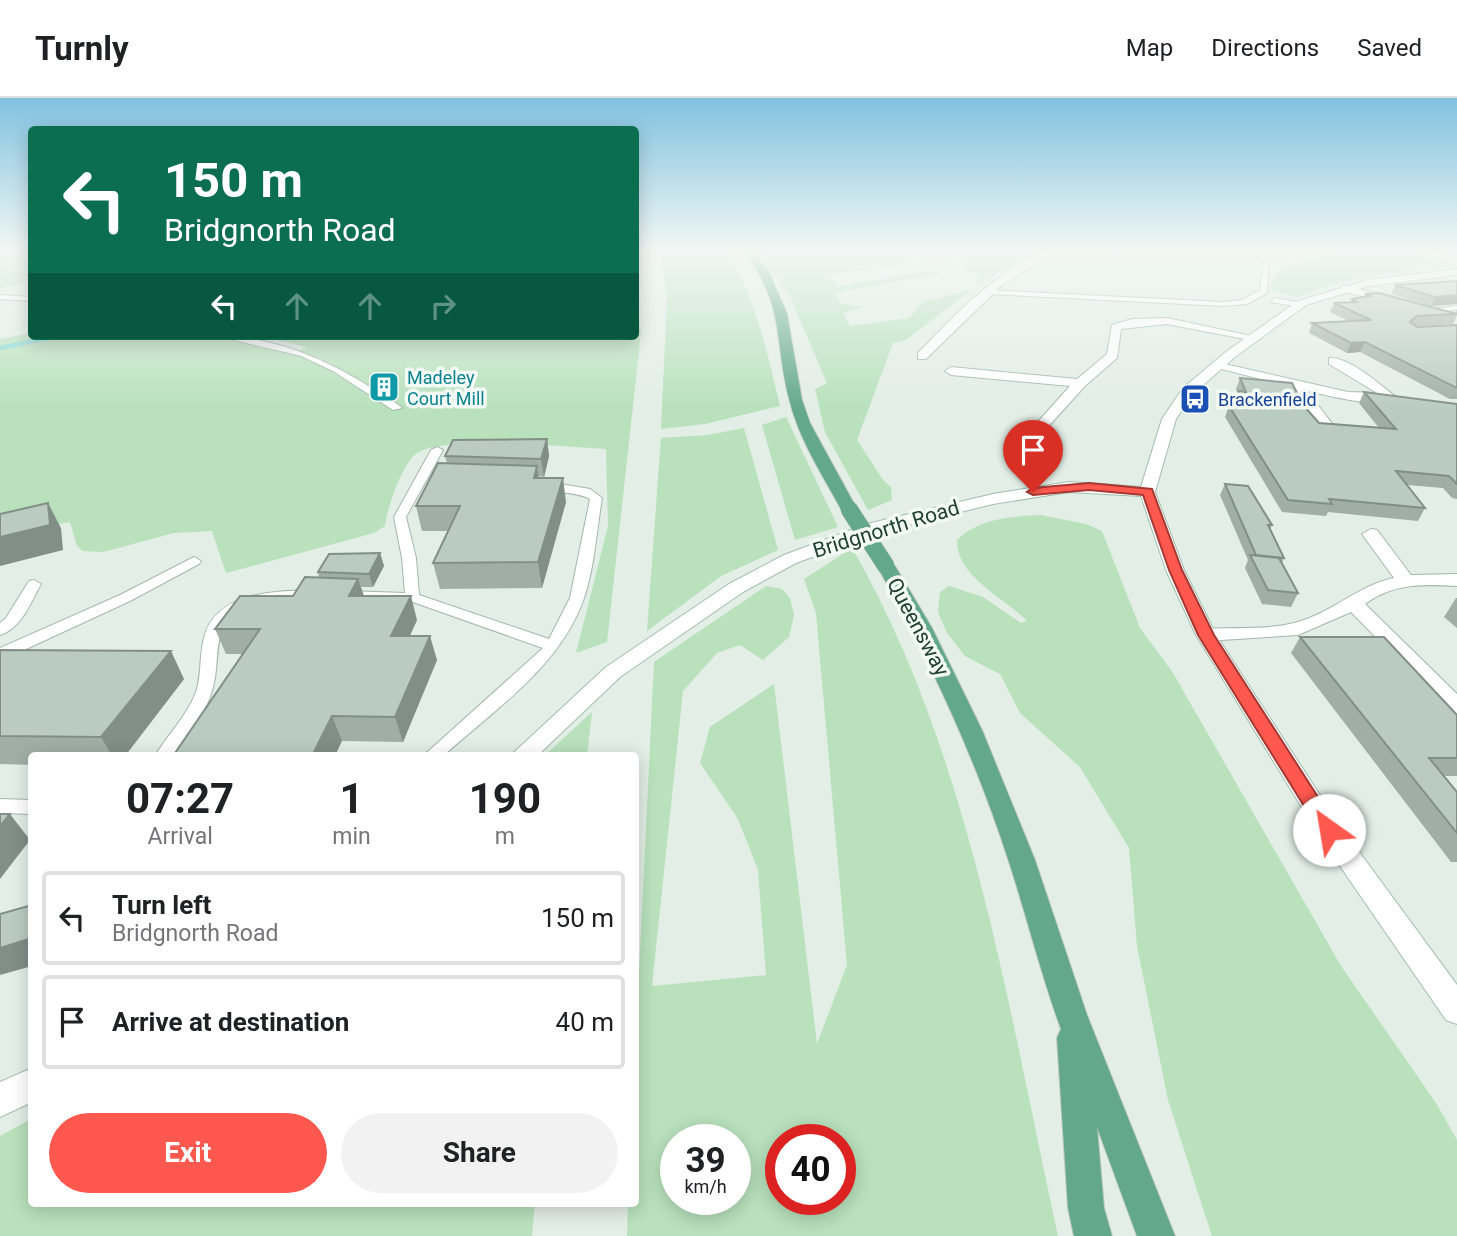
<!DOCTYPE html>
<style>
body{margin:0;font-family:Roboto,sans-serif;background:#f2f2f2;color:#202124;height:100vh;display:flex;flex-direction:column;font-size:26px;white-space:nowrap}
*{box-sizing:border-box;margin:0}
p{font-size:23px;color:#757577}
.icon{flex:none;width:38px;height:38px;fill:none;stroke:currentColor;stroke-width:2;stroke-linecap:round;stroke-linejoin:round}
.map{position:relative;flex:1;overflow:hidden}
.side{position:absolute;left:28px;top:654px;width:611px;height:455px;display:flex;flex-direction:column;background:#fff;border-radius:7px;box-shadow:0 4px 18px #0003}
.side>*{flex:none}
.top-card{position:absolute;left:28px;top:28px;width:611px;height:214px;border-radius:7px;box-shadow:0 4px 18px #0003;background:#0b6e4f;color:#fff;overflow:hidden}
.speed{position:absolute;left:660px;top:1026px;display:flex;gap:14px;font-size:35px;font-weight:700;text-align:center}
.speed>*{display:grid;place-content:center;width:91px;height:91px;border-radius:50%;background:#fff;box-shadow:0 4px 18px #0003;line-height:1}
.speed small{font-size:18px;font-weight:400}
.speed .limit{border:10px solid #d22;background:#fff;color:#111}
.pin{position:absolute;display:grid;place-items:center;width:60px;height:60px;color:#fff;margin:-72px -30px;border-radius:50% 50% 50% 0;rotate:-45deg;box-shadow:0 0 7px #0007}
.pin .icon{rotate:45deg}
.me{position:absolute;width:77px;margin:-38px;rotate:328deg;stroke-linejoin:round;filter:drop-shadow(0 0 5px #0008)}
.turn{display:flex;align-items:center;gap:24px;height:147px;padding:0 21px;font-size:32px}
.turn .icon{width:91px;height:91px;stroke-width:2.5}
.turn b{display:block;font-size:49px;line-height:60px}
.lanes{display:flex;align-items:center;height:66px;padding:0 21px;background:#0003;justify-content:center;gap:35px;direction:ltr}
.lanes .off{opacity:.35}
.eta{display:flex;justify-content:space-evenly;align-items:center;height:119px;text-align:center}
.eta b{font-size:42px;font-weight:700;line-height:49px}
.cta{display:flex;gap:14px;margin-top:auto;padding:14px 21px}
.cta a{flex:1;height:80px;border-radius:42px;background:#ff584e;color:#fff;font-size:28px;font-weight:700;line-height:80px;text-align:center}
.cta a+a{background:#f2f2f2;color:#202124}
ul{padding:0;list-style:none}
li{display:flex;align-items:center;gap:21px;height:94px;margin:0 14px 10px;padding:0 7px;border:4px solid #e0e0e0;border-radius:7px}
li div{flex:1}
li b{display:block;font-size:26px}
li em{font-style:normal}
header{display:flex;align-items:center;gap:42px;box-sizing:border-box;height:98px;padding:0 35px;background:#fff;border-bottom:2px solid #e0e0e0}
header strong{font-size:33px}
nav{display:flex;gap:38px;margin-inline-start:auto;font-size:24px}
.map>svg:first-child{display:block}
</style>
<header>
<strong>Turnly</strong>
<nav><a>Map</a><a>Directions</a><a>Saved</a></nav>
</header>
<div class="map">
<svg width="1457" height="1138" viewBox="0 0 1457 1138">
<rect width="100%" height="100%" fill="#e2eee6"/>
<path fill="#b8e1bc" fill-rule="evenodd" d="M31,152V183L0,190V152Z
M661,152H726C756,199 767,255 780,308L705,326L661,331L667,200Z
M1040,152L978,186L975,184L980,178L962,172L966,166C949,156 915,158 899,170L842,174L826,180L836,183L834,189L931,173L941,175L834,195L841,206L864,209L843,215L850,228L909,220L924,203L971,192L906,242L893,245L857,342L883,382L891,389L892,402L868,412L825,334L815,291L827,285L789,196L754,152Z
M1345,152H1406L1446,168L1371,178L1326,188L1298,199L1273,193L1271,186L1285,164L1299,167Z
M635,199L641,235L607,544L576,555L608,428L606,351C570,349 443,337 417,355C402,365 387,411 385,428L374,435L226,475L212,433L174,435L103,454L83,453L77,448L70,424L0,437V241L31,235L32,238H210L291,256L308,249L259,238H635Z
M786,319L838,429L795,442L762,327Z
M744,330L778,452L721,478L647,533L661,340L708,337Z
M1041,417L1086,426L1102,433L1140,530L1173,575L1341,868L1436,1005L1457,1042V1138H1212L1168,1002L1137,848L1129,750L1080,669L1020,615L1000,576L965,558L947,535L938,514L940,494L949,488L983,499L1021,525L1027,523C1005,500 956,479 957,442C978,421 1012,418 1041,417Z
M852,450C970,654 1008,910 1058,1138H627L628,1106H635V958L654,564L766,488L782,491L790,500L794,517L789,539L763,562L740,547L717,555L683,593L652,888L766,877L758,772L738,721L700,665L710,629L774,586L817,946L847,867L816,515L804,481ZM676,1041H735V1101H676ZM780,1041H840V1101H780Z
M592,614L587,658H544Z
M31,1021L32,1106H535L532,1138H0V1038Z"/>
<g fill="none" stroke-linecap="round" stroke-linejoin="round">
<path stroke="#84d8d5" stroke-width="4.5" d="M0,250L57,238"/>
<g stroke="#a4b7ac" stroke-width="2">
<path id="lane" d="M1084,152H1097L1119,159L1116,161Z
M1277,160L1279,163L1269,165L1267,195L1247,206L1223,208L987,196L983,194L987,192L1223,204L1242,202L1260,192L1264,163Z
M0,197L32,199V203L0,201Z
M1274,200L1302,205L1303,207L1299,209L1271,204Z
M1457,208V212L1424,214L1420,212Z
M217,238C272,238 324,260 370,289C381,295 393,302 402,310L393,312L333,273L301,258Z
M437,349L443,352L406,419L416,460L419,497L549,541L570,500L590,401C574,392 551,397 536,387L542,383L590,391L602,400C597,430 594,472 584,500C561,568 494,612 443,658H423L543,550L410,503L345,501L338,497L345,493L405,495L402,460L394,419L431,352Z
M194,459L201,463L199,466L130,503L24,552L0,560V550L120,497Z
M34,482L41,486C31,504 21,531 0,537V525L6,520L29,483Z
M315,492L322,496L320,499C297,504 273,499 251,508C204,525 225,563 210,599C202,620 187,639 173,658H155C168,636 187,618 196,594C202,576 199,558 204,540C215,493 277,493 315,492Z
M0,701L32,702V716L0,715Z"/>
</g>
<g stroke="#a4b7ac" stroke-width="2">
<path id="street" d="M1048,152H1061L1004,185L926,261H918V255C956,216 995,173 1048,152Z
M1343,187L1395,201L1396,203L1391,206L1339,192Z
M1167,220L1261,240L1255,243L1167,226L1121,231L1117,260L1085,288L1047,330L1042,331L1035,327L1070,288L951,277L945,273L951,269L1077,281L1107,256L1112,227L1132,221Z
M1329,260C1349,258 1382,288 1397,300C1381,312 1327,297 1307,293L1334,328L1327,332L1322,331L1291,289L1210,268L1216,264L1348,294L1377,295L1329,266Z
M1371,431L1377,432L1411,477L1457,476V488C1424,486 1393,485 1365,506L1457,596V616L1449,614L1351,514L1298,537L1206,543L1196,537L1206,531C1234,529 1267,532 1294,525C1331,516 1358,487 1394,480L1362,436Z"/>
</g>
<g stroke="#a2beaf" stroke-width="2">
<path id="secondary" d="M1420,152H1433L1457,162V168Z
M1457,171V177L1369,188L1306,207L1235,259L1193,296L1176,321L1155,394L1184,472L1216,537L1338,725L1457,887V926L1446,922L1320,739L1196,537L1166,472L1141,398L1069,394L993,406L879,434L796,465L743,494L620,579L537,658H510L606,569L729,486L784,457L867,426L993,396L1069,384L1141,389L1162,321L1183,290L1227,253L1298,203L1368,182Z
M32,970V1004L0,1019V984Z"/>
</g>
<g stroke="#c1cac6" stroke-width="2">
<path id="primary" d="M744,152H753L769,174L787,216L802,302L810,325L857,411L855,414L849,416L841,411C822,376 800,343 790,304C773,241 787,212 744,152Z
M886,463L895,468L932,530L982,632L1035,762L1087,917L1175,1138H1137L1097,1029L1104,1110L1112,1138H1074L1068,1110L1057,940L1061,931C1041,877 1027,819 1009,764C976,661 930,562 877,468Z"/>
</g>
<use href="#lane" fill="#fff" fill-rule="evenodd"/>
<use href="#street" fill="#fff" fill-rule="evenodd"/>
<use href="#secondary" fill="#fff" fill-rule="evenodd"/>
<use href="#primary" fill="#62a889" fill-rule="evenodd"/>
<g stroke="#c1cac6" stroke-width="18" stroke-linecap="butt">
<path id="primary-bridge" d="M849,411L886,468"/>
</g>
<use href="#primary-bridge" stroke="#62a889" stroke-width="17"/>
</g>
<path fill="#a0afa6" d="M1457,183V206L1431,208L1391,196L1395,187Z
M1365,196L1457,216L1455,215L1457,211V217L1453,226L1416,228L1417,229L1457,227V301H1450L1360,254L1347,255L1309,235L1312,225L1349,223L1330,214L1334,205L1351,204L1352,201L1364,199Z
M1240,280L1303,307L1319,325L1379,330L1359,305L1364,294L1457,306V401L1452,400L1443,390L1407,387L1425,410L1418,423L1328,414L1326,418L1282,414L1225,319L1229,308H1237L1234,304L1238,294L1236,291Z
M547,341L549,358L544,379L539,378V380L566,404L542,490L440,491L433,465L448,433H422L416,408L447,365L445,358Z
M1225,386L1272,427L1270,432L1284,460L1282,465L1298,495L1291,509L1262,506L1245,470L1248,462L1220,397Z
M380,455L384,468L373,489H361L364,498L417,522L410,538L437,562L403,644L342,643L244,556H226L215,531L293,498L319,480L318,474Z
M1456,500H1457V530L1444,519Z
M1300,539L1457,617V678H1444L1457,694V764H1451L1291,555Z
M0,552L184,581L125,658H32V667L0,666Z"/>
<path fill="#828f87" d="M1457,197V206L1431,208L1435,199Z
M1365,244L1360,254L1347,255L1351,245Z
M547,341L549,358L544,379L541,361Z
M537,368L540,391L534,380Z
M563,380L566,404L542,490L538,464Z
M48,405L61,430L63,452L0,468V439Z
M380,455L384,468L373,489L369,476Z
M358,481L366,504L349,498Z
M411,498L417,522L398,562L391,538Z
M430,538L437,562L403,644L395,619Z
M171,553L184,581L125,658H112L101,639Z
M332,618L342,643L335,658H312Z
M10,716L30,742L0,781V728Z
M32,840V868L0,877V850Z"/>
<path fill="#baccc1" stroke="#828f87" stroke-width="2" d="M1457,183V197L1435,199L1395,187Z
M1379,195L1457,216L1417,218L1410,224L1417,229L1457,227V290L1365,244L1351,245L1312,225L1371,222L1334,205L1357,204L1352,201L1370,198L1365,196Z
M1240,280L1292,285L1303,307L1319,325L1396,331L1364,294L1457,306V386L1449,378L1396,373L1425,410L1329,401L1332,406L1288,402L1229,308L1242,309L1238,303L1245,304L1238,293L1246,294Z
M547,341L541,361L445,358L453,342Z
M438,365L537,368L534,380H563L538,464L433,465L460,408H416Z
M1225,386L1248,388L1272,427H1268L1284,460L1256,457Z
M48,405L50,427L0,439V416Z
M380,455L369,476L318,474L329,456Z
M1250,457L1279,460L1298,495L1268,492Z
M305,479L358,481L349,498H411L391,538H430L395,619L332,618L312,658H173L260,531H215L240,498H293Z
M1300,539H1384L1457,617V660H1429L1457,694V735Z
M0,552L171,553L101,639L0,638Z
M0,716H10L0,728Z
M32,807V840L0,850V816Z"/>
<linearGradient id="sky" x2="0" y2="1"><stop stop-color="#80c2e0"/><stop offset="0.49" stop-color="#f2f7f4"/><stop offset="1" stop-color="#f2f7f4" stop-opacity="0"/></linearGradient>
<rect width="1457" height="312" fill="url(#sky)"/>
<path fill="#ff584e" stroke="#a63933" stroke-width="2" d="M1089,385L1152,391L1182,472L1214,537L1336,727L1339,732L1336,737H1322L1198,537L1169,472L1143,397L1089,392L1033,397L1027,394L1033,390Z"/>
<defs>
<g id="building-square" transform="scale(1.575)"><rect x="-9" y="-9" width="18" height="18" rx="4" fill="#0f9aa8" stroke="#f3faf5"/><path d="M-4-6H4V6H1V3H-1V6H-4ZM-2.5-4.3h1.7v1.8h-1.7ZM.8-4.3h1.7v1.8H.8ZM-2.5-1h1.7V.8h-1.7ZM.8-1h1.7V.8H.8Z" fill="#fff"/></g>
<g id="bus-square" transform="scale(1.575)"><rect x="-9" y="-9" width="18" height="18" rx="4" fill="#1a4fb4" stroke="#f3faf5"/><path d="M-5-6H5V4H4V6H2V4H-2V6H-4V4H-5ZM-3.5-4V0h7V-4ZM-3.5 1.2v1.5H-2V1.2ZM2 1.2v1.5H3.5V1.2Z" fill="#fff"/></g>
</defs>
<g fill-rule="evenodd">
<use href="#building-square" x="384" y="289"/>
<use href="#bus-square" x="1195" y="301"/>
</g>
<g text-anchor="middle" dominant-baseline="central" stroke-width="7" stroke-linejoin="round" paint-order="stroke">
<g font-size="18" fill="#0d838f" stroke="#f3faf5" text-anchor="start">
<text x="407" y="279">Madeley<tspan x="407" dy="21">Court Mill</tspan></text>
</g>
<g font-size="18" fill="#164399" stroke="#f3faf5" text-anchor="start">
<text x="1218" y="301">Brackenfield</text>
</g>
<g font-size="21" fill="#204132" stroke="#f3faf5">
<text transform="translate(886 431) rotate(-17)">Bridgnorth Road</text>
<text transform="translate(918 529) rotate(62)">Queensway</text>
</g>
</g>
</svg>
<div class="speed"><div>39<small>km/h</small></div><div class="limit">40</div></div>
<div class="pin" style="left:1033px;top:394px;background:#d93025"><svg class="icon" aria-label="arrive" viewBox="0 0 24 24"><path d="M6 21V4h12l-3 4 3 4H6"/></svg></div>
<svg class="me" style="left:1329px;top:732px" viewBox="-20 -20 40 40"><circle r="19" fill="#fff"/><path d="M0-13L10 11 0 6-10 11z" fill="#ff584e"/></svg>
<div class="top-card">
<div class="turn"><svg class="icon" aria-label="left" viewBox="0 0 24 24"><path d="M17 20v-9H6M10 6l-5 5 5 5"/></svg><div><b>150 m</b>Bridgnorth Road</div></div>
<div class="lanes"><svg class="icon" aria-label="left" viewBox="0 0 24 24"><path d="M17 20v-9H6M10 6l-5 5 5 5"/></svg><svg class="icon off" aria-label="ahead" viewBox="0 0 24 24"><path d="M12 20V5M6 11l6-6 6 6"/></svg><svg class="icon off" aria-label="ahead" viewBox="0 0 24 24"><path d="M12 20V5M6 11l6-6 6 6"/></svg><svg class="icon off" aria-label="right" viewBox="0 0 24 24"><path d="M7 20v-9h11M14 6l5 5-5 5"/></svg></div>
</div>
<section class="side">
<div class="eta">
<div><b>07:27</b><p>Arrival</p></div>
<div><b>1</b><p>min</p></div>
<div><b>190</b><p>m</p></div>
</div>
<ul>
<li><svg class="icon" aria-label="left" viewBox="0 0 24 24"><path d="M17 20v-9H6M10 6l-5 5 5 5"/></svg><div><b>Turn left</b><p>Bridgnorth Road</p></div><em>150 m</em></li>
<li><svg class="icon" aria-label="arrive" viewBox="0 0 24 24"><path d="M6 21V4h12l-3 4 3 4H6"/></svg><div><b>Arrive at destination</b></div><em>40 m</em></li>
</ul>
<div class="cta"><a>Exit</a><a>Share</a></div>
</section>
</div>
